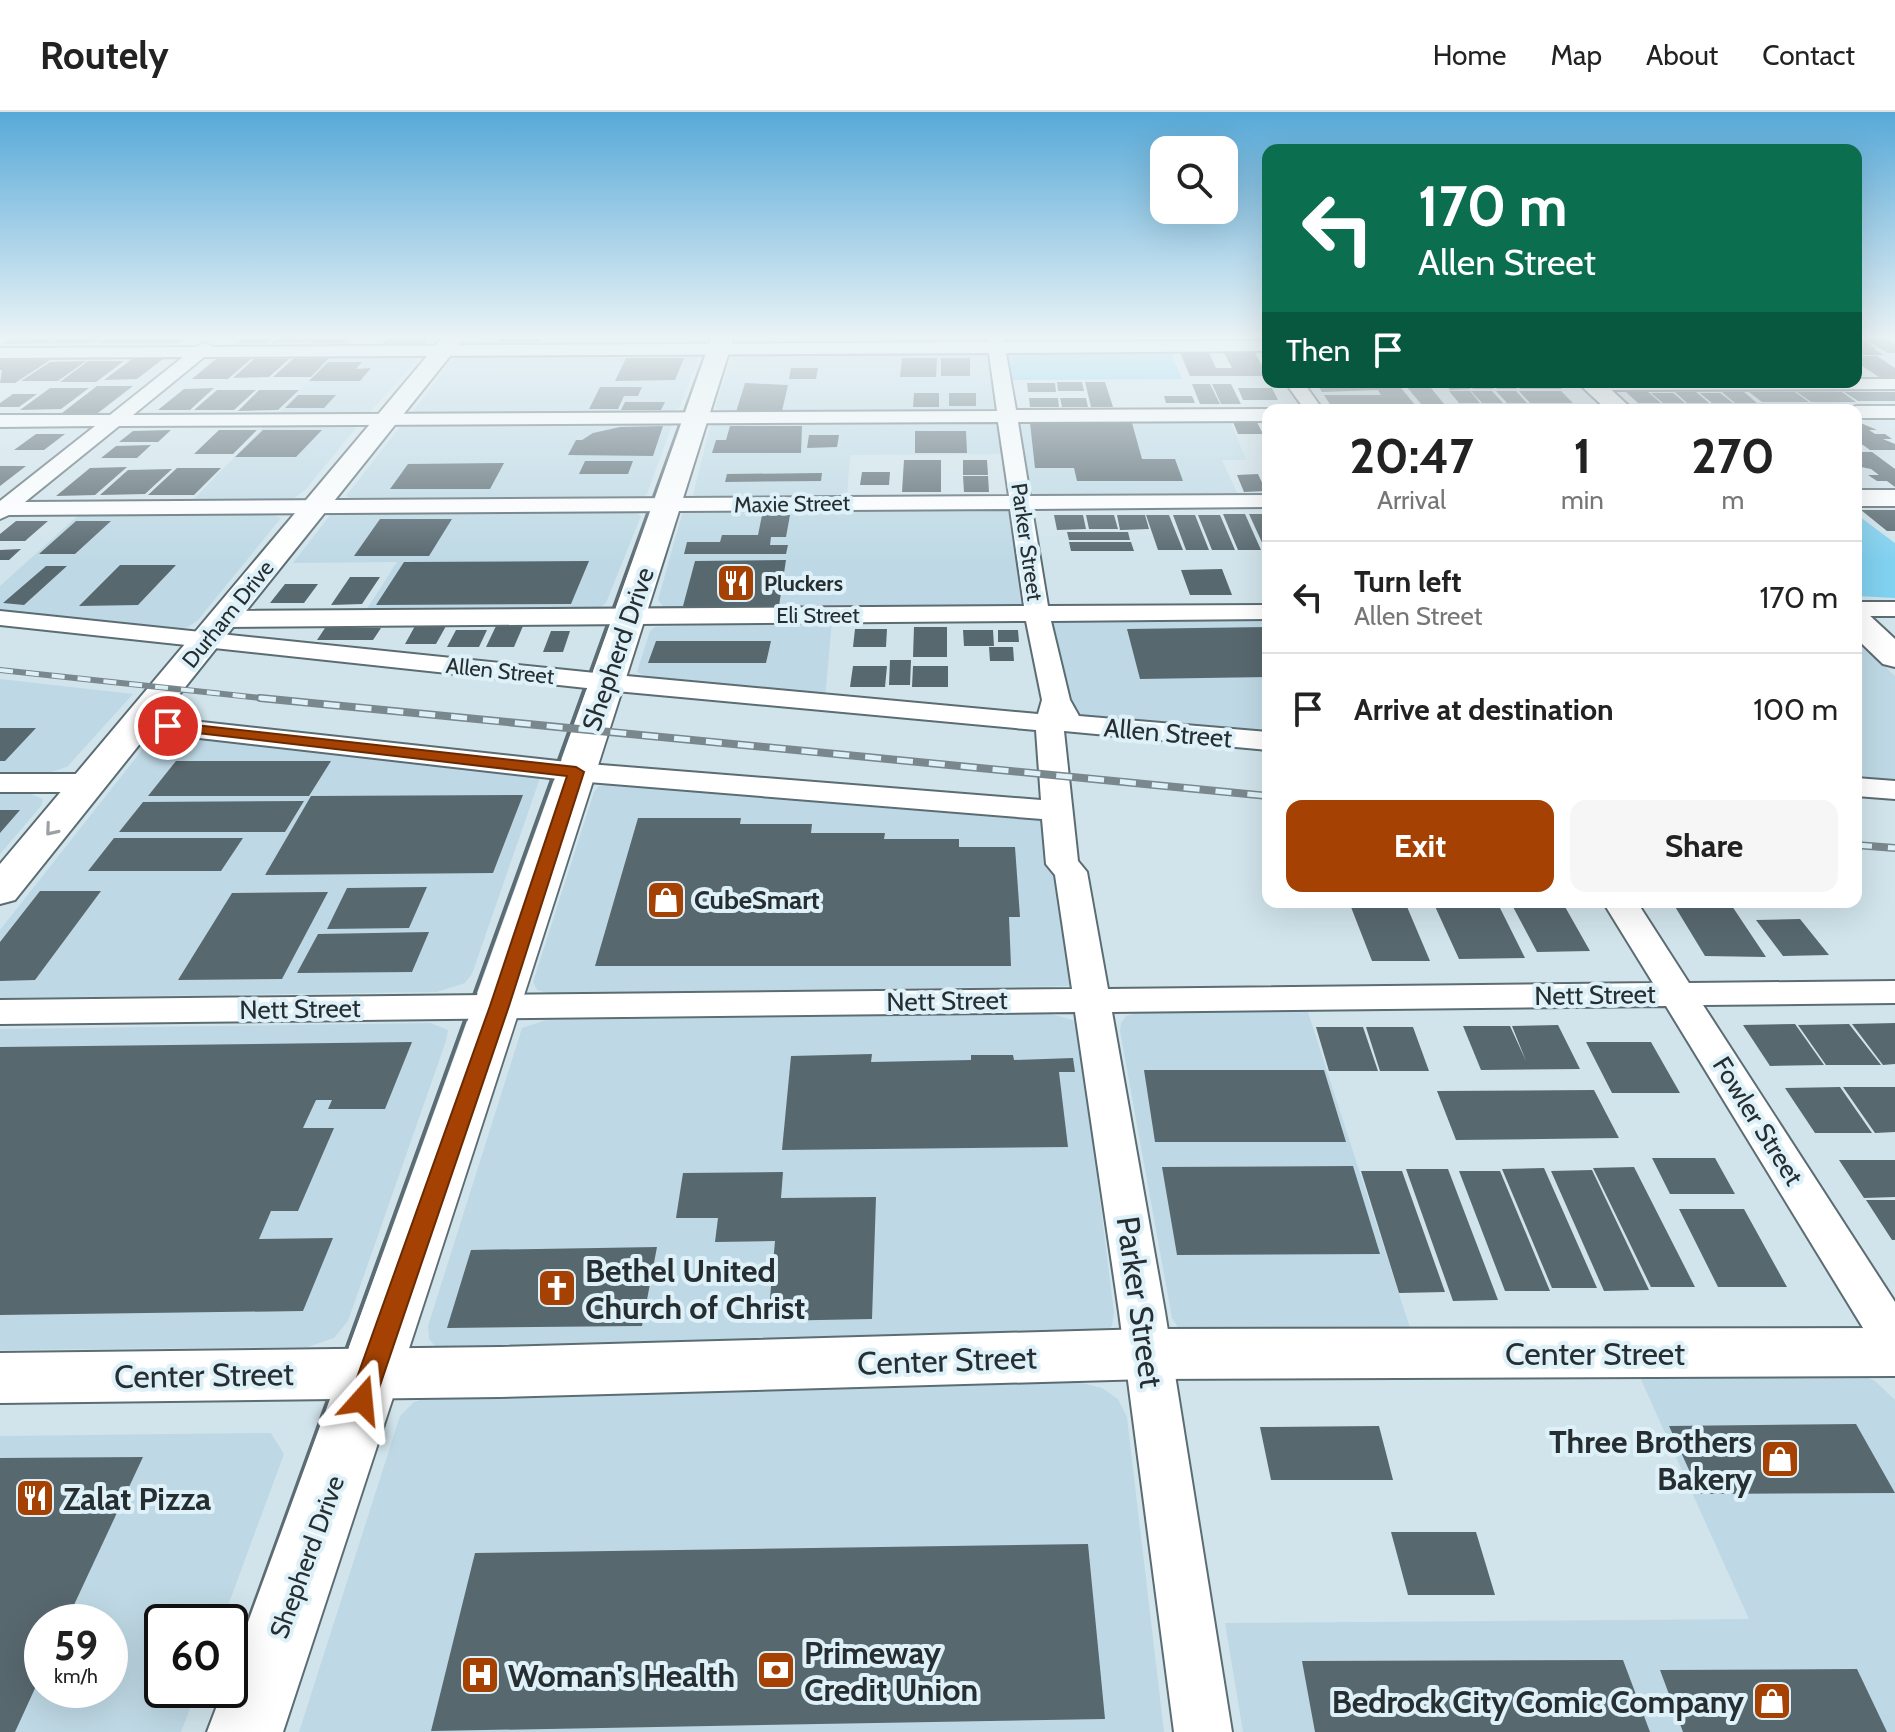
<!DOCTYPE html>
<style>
body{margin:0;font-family:Cabin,sans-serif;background:#f6f6f6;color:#222;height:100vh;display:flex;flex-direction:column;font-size:30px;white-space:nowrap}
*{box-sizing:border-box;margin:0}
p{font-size:26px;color:#767676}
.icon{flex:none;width:44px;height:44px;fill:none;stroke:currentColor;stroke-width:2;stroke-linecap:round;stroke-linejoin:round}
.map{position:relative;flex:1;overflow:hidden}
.panel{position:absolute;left:1262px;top:292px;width:600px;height:504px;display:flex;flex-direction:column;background:#fff;border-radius:16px;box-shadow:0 8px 32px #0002}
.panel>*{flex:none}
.banner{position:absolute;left:1262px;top:32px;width:600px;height:244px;border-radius:16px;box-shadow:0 8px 32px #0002;background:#0b6e4f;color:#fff;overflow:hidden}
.tools{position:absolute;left:1150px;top:24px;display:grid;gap:16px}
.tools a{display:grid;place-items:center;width:88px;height:88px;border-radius:16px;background:#fff;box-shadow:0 8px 32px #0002;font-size:40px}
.speed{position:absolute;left:24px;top:1492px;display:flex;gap:16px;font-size:40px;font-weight:700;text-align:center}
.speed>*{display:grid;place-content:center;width:104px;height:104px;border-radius:50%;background:#fff;box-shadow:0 8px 32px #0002;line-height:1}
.speed small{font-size:20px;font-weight:400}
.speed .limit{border:4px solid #111;border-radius:12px;background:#fff;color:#111}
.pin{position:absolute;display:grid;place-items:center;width:68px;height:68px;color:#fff;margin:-34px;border:4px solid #fff;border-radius:50%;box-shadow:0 2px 8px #0007}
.me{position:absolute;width:88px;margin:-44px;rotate:18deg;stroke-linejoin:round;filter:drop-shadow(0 0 6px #0008)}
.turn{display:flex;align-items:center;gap:28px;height:168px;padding:0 24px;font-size:36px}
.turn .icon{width:104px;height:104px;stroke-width:2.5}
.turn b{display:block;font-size:56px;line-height:68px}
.then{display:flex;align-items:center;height:76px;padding:0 24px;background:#0003;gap:16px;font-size:30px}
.eta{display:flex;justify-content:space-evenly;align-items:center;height:136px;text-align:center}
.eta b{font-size:48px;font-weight:800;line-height:56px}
.action{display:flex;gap:16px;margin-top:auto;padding:16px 24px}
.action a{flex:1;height:92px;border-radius:16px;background:#a54203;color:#fff;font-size:32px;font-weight:800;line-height:92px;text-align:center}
.action a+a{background:#f6f6f6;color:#222}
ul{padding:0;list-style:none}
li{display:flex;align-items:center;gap:24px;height:112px;padding:0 24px;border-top:2px solid #e0e0e0}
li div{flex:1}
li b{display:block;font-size:30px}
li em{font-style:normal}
header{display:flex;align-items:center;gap:48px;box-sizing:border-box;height:112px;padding:0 40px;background:#fff;border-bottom:2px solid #e0e0e0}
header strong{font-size:38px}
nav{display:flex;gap:44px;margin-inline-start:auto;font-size:28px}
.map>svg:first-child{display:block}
</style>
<header>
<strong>Routely</strong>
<nav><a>Home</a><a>Map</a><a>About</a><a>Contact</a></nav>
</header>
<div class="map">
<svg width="1895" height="1620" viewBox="0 0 1895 1620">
<rect width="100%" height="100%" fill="#d1e4eb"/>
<path fill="#bed9e5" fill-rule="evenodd" d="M473,224H706L702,232L474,234L468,232Z
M740,224H991L992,230L739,233Z
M334,241L418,244L419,246L371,299L357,303L274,305Z
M738,241H990L999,298L724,301L715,295L733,243Z
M462,242H698L699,243L680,295L670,302L414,303L412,300L456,244Z
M1229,306L1246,348H1222L1239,385H1032L1029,380L1018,310Z
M1002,309L1006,342L850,343L847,386L704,387L693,383L710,315L720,310Z
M670,311L672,313L647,382L641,386L355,388L346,384L399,316L406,312Z
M266,312L357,315L305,378L294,386L189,392Z
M1006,397L1012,405L1026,495L665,497L658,488L682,402L689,398Z
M336,399H634L641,404L606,491L598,497L365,500L397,450L293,451L331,402Z
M82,400H265L281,406L198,508L188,515L177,518L0,502V474Z
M1268,504V623L1083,606L1070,597L1052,509L1058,506Z
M832,508L825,587L649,567L637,560L650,519L655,515Z
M1856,527L1895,564V673L1856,670Z
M0,567L133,582L67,655L39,664H0Z
M171,623L533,662L540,666L472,862L465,871L437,880L0,886V818L146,633Z
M624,671L1038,706L1046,711L1071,874L550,882L537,878L533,870L594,680L599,674Z
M0,681H28L43,687L41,694L0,742Z
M1308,900L1412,1222L1190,1223L1179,1217L1172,1206L1120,919L1121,911L1126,904L1136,901Z
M1052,902L1076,909L1079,918L1114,1201L1112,1214L1105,1222L1095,1226L450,1236L435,1234L429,1227L428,1214L522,916L546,908Z
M431,911L448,918L446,929L348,1209L334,1226L308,1235L0,1238V917Z
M1856,1260L1875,1269L1895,1288V1620H1243L1225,1511L1749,1507L1638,1261Z
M1074,1269L1102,1276L1118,1287L1127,1305L1164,1620H299L400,1304L414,1290L432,1284Z
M257,1321H271L284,1342L222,1510H162V1578H197L181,1620H0V1324ZM42,1510H110V1578H42Z"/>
<path fill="#81d1f0" d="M1169,236L1182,267L1010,268L1007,243L1010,240Z
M1856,402L1895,431V486L1856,484Z"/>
<path fill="#58686f" d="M16,224H60L48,231L3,232Z
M63,224H104L93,231H51Z
M108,224H189L180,231H97Z
M245,224H275L267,231H236Z
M279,224H315L308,230L271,231Z
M318,224H353L345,231H310Z
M390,224H431L423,233H381Z
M503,224H543L538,230H498Z
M1856,224L1877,237H1874L1884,243H1856Z
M1859,224H1881L1895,232V241H1888Z
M1180,241H1209L1216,256H1232L1224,241H1255L1268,264H1190Z
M1856,244H1877L1895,256V265H1879L1856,250Z
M329,246L311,265H273L293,247Z
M626,246H684L675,268L615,269Z
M902,246H937L936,265H900Z
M941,246H970V264H941Z
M132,247H163L137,267L104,268Z
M216,247H251L228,267H192Z
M254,247H289L269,265L233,266Z
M0,248H50L15,271H0L2,258H0Z
M86,249L58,269H21L50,250Z
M88,249H124L96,270H60Z
M328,250H362L356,257L371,256L360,269H309Z
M791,256H818L816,267H789Z
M1057,270H1082L1084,279H1058Z
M1085,270H1105L1113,295H1091Z
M1316,270H1396L1416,294H1331L1324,283H1381L1378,278L1322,280Z
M1419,270H1426L1445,293H1422L1406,274H1419Z
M1444,270H1464L1471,277L1450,278Z
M1466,270H1487L1494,277H1473Z
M1490,270H1510L1517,277H1497Z
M1513,270H1555L1562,277H1520Z
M745,271L788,273L782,299L736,300Z
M1027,271H1055L1056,280H1028Z
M1192,272H1210L1220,292H1200Z
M1212,272H1231L1241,292H1221Z
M97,274H133L98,301H62Z
M600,275H642L638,284H624L618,297H589Z
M50,276H89L61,297L20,298Z
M214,276L190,298H158L184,277Z
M1238,276H1272L1278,288H1243Z
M217,278H256L234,298H194Z
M259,278H299L278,298L238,299Z
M1449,279H1470L1480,291H1459Z
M1471,279H1492L1503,291H1482Z
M1496,279H1516L1527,291H1507Z
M1519,279H1561L1573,291H1530Z
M1626,280H1648L1661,291H1638Z
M1675,280H1696L1709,291H1687Z
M1722,280H1744L1757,291H1735Z
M1749,280H1795L1809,290H1762Z
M1797,280H1842L1856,290H1811Z
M1844,280H1895V289H1858Z
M914,281H939V295H913Z
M949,281H976V294H949Z
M1651,281H1673L1685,291H1663Z
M1700,281H1720L1733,291H1712Z
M13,282H37L19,295H0V291Z
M298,283H336L324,296H285Z
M1164,284H1192L1195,291H1166Z
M1029,286H1058L1059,295H1030Z
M1060,286H1086L1088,295H1062Z
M625,290H665L661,298H621Z
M1856,309L1877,318H1869L1875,322H1885L1892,327H1883L1895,332V338H1870L1856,328Z
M1233,310H1257L1263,322H1238Z
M1030,311H1132L1142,347H1175L1183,369H1077L1074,356H1035Z
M663,314L653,344L568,343L576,328H582L593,321L620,315Z
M730,314H802L801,341H712L716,328H726Z
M171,318L158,330H119L133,319Z
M219,318H257L233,342H194Z
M263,318H322L296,345H235Z
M915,319H966L967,341H915Z
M36,322H65L44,338H14Z
M809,323H839L837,335L807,336Z
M151,333L137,346H101L116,334Z
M1856,340H1872L1895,357V375L1887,369H1877L1868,363H1879L1871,357L1856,354V351H1863L1856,346Z
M904,348H941V380H902Z
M963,348H987L988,363H963Z
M585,349H633L628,362H579Z
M504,351L490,377H390L408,352Z
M0,354H26L0,374Z
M127,355L95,383L56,384L90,356Z
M177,356H221L194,383H148Z
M172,357L145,382L100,383L128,358Z
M862,360H890L889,373H860Z
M822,361L821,369L725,370L727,362Z
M1258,362L1266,379L1244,380L1237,363Z
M963,364H988L989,380H964Z
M1861,398H1895V419H1887Z
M1223,402H1245L1261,438H1238Z
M1249,402H1268V437H1265Z
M762,403H790L786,425H771L770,433H788L786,442H684L687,430H720L722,423H758Z
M1054,403H1083L1086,417L1057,418Z
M1086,403H1114L1118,417H1089Z
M1117,403H1145L1149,417L1120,418Z
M1146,403H1169L1183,438H1158Z
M1173,403H1195L1209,438H1186Z
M1198,403H1220L1235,438H1212Z
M380,407H452L429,444H354Z
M16,409H48L25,429H0V422Z
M76,409H111L75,442H39Z
M1067,420H1128L1130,428H1069Z
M1069,430H1131L1134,439H1071Z
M21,437L9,448H0V438Z
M786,448L779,494H683L695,449Z
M589,449L571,492L376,493L404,450Z
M120,453H176L138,493L79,494Z
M46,454H67L24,493L3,491Z
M1222,457L1232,483H1190L1181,458Z
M350,465H380L362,492L331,493Z
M285,472H318L304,491H270Z
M415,514H446L436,532H405Z
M496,514H523L514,535H486Z
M914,515H947V545H913Z
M1268,515V565L1140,567L1127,517Z
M325,516H381L373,528H317Z
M855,517H887L886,535H853Z
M456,518H487L479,535H447Z
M963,518H993L994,534H964Z
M998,518H1018L1019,530H998Z
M551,519H570L563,540H543Z
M656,529H771L766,551H648Z
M989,535H1013L1014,549H990Z
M890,548H911L910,573H889Z
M853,554H887L885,575H850Z
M913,554H948V575H912Z
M0,616H36L5,649H0Z
M176,649H331L309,684H148Z
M523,683L493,761L265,763L311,684Z
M304,689L285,720H119L143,690Z
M0,698H20L0,721Z
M638,706H741L740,712H812L811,721H885L884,727H959V735H1015L1020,805H1009L1011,854H595Z
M114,726H243L221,759H88Z
M427,775L409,816L327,817L347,776Z
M40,779H101L35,868L0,869V830Z
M328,780L282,867L178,868L232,781Z
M1349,790H1405L1430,849H1372Z
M1433,790H1497L1525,846L1459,847Z
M1512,793H1564L1590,839L1537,840Z
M1674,793L1732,794L1766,845L1705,844Z
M1800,807L1829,843L1783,844L1756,808Z
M429,820L412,860L297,861L318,822Z
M1895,911V952L1883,953L1852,912Z
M1795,912L1824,953L1770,954L1743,913Z
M1849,912L1881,953H1826L1798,913Z
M1558,913L1580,957L1481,958L1463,914H1510L1526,949L1512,914Z
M1316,915H1363L1378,959H1329Z
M1366,915H1413L1429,959H1380Z
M412,930L385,997H328L332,988H316L303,1016H334L298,1099H271L259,1127L333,1126L303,1199L0,1203V935Z
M1586,930H1651L1680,981H1612Z
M872,942L871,950L971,948V943H1013L1014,948L1073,946L1075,960H1059L1068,1035L782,1038L791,944Z
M1144,958H1324L1346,1030H1155Z
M1840,975L1872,1021H1815L1785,976Z
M1843,975H1895V1020L1875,1021Z
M1594,978L1619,1026L1456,1028L1437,979Z
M1652,1046H1715L1735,1082H1670Z
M1839,1048H1895V1085L1864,1086Z
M1353,1054L1380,1142L1177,1143L1162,1055Z
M1634,1055L1695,1175H1651L1593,1056Z
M1544,1056L1597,1176H1552L1502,1057Z
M1406,1057H1448L1498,1188L1453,1189Z
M1592,1058L1649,1178L1604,1179L1551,1059Z
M1361,1059H1402L1445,1180L1399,1181Z
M1459,1059H1500L1550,1179H1505Z
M783,1060L781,1086L876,1085L872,1207L768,1209L775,1129L715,1130L718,1106H676L683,1061Z
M1866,1088H1895V1128H1892Z
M1679,1097H1744L1787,1175H1718Z
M657,1135L642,1214L447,1216L471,1138Z
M1856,1312L1895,1381L1700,1382L1669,1314Z
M1379,1314L1393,1368H1271L1260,1315Z
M143,1345L66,1510H42V1561L15,1620H0V1346Z
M1391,1420H1476L1495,1483H1408Z
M1088,1432L1105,1607L431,1619L475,1441Z
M1623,1548L1650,1620H1315L1302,1549Z
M1857,1557L1887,1620H1683L1660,1558Z"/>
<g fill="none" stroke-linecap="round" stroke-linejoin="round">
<g stroke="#5c6c73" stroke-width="4">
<path id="minor" d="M987,224H1003L1004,230L1268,229V239L1006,241L1016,298L1268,297L1271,298H1268V309L1018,310L1030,384L1268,383V395L1032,397L1048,494L1268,493V507L1051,509L1070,588L1079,604L1268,620V638L1064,619L1078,749L1087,760L1108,877L1653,871L1603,790H1637L1689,871L1895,869V891L1703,893L1895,1190V1248L1879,1242L1666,894L1112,900L1165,1200L1232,1620H1174L1119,1200L1075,900L0,912V888L1072,877L1055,763L1046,752L1042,707L576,669L138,619L128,617L124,611L128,605L138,603L576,651L1041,688L1036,618L605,578L0,513V499L605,562L1038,602L1042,588L1026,509L224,515L215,512L211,507L215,502L224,499L1024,494L1010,397L9,403L0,407V389L95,314L0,315V303H110L183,245L0,246V236L196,235L205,231L213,235L988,230ZM989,241L997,299L133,303L204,245ZM998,310L1009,384L25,390L119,314Z
M1856,267H1895V277L1593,278L1584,273L1586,270H1856Z
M1285,270H1303L1323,298H1305Z
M1856,294H1895V306H1856V298H1848Z
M1856,490H1895V504H1856Z
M0,662H89L100,665L104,671L100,677L89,680H0Z
M1856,666L1895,669V687L1856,684Z"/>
</g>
<g stroke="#5c6c73" stroke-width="4">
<path id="tertiary" d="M1577,270H1603L1633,298H1607Z
M1856,378H1895V394H1856Z
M1856,498L1867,501L1895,527V555L1883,552L1856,526Z
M1895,1216V1264L1148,1267L500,1285L0,1291V1241L500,1235L1148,1217Z"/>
</g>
<g stroke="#5c6c73" stroke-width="4">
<path id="primary" d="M444,224H466L15,788L0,792V752Z
M712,224H734C588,691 436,1156 283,1620H207L223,1578H230V1559C394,1115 555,670 712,224Z"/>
</g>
<use href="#minor" fill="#fff" fill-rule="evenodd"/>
<use href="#tertiary" fill="#fff" fill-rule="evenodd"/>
<use href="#primary" fill="#fff" fill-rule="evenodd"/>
<g stroke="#7a878c" stroke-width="6">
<path id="rail-far1" d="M0,558L279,588"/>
</g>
<g stroke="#7a878c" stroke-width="8">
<path id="rail" d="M260,586L1268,684
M1856,733L1895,736"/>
</g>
<use href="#rail-far1" stroke="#def1f9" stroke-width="4" stroke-dasharray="13" stroke-linecap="butt"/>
<use href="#rail" stroke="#def1f9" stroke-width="5" stroke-dasharray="16" stroke-linecap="butt"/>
</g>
<defs><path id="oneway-chevron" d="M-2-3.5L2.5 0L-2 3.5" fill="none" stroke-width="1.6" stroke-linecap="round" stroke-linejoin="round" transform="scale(2)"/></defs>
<use stroke="#9ea1a2" href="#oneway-chevron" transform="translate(51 718) rotate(130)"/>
<linearGradient id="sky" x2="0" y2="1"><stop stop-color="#57a9d8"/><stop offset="0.5" stop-color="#eaf3f6"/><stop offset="1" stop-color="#eaf3f6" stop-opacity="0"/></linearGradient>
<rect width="1895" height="450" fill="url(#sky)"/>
<path fill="#a54203" stroke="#6b2b02" stroke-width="2" d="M168,610L576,655L584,660L509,894L375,1288L371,1296L362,1299L353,1296L349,1288L490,894L567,664L163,617V611Z"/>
<defs>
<g id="restaurant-square" transform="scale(2)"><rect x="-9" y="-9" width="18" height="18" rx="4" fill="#a54203" stroke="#def1f9"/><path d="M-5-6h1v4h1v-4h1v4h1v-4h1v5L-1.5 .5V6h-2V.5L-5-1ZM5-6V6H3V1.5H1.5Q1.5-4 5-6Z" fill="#fff"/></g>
<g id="shop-square" transform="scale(2)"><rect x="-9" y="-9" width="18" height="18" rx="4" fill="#a54203" stroke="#def1f9"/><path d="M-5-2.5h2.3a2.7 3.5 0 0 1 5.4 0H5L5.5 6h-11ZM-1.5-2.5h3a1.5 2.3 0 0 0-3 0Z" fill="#fff"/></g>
<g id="church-square" transform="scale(2)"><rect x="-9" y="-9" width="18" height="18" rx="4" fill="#a54203" stroke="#def1f9"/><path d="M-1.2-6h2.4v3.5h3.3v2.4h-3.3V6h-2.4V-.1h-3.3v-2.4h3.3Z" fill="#fff"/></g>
<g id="bank-square" transform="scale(2)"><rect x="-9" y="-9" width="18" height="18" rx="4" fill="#a54203" stroke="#def1f9"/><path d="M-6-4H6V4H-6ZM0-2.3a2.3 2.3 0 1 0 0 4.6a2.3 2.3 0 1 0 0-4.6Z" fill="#fff"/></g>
<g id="hospital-square" transform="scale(2)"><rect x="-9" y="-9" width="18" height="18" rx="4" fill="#a54203" stroke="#def1f9"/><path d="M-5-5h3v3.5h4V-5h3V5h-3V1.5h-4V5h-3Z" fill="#fff"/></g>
</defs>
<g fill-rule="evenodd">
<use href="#restaurant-square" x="736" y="471"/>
<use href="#shop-square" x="666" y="788"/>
<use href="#church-square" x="557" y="1176"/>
<use href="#shop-square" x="1780" y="1347"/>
<use href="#restaurant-square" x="35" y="1386"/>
<use href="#bank-square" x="776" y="1558"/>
<use href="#hospital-square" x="480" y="1563"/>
<use href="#shop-square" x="1772" y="1589"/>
</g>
<g text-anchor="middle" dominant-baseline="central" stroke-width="8" stroke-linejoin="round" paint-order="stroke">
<g font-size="22" fill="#272e31" stroke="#def1f9">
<text transform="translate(792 392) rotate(-1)">Maxie Street</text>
<text transform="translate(1027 430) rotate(82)">Parker Street</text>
<text transform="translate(228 502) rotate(-51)">Durham Drive</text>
<text x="818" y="503">Eli Street</text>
<text transform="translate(500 559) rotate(6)">Allen Street</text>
</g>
<g font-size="22" font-weight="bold" fill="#272e31" stroke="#def1f9" text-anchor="start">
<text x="764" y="471">Pluckers</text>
</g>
<g font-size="26" fill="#272e31" stroke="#def1f9">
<text transform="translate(618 537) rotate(-71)">Shepherd Drive</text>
<text transform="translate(1168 621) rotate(5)">Allen Street</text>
<text transform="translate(1595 883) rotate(-1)">Nett Street</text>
<text transform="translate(947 889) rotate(-1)">Nett Street</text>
<text transform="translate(300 897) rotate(-1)">Nett Street</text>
<text transform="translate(1758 1009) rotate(58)">Fowler Street</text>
<text transform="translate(307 1445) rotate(-70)">Shepherd Drive</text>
</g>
<g font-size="26" font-weight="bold" fill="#272e31" stroke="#def1f9" text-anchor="start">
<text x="694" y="788">CubeSmart</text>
</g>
<g font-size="32" font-weight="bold" fill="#272e31" stroke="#def1f9" text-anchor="start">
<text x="585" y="1158">Bethel United<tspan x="585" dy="37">Church of Christ</tspan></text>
<text x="1752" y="1329" text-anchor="end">Three Brothers<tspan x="1752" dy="37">Bakery</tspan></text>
<text x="63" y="1386">Zalat Pizza</text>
<text x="804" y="1540">Primeway<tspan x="804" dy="37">Credit Union</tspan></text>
<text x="508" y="1563">Woman's Health</text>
<text x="1744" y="1589" text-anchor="end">Bedrock City Comic Company</text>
</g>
<g font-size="32" fill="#272e31" stroke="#def1f9">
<text transform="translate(1140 1190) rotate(82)">Parker Street</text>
<text x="1595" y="1241">Center Street</text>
<text transform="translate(947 1248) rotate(-2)">Center Street</text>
<text transform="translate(204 1263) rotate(-1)">Center Street</text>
</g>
</g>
</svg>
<div class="tools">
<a><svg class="icon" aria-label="search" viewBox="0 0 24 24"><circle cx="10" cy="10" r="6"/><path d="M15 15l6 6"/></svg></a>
</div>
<div class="speed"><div>59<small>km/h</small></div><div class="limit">60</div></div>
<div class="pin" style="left:168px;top:614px;background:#d93025"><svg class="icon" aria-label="arrive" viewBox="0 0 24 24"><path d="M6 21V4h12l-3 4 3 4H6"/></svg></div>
<svg class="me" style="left:362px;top:1288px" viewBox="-20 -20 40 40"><path d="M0-17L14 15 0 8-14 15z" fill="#a54203" stroke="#fff" stroke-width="4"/></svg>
<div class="banner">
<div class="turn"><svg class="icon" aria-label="left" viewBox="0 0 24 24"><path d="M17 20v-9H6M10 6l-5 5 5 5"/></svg><div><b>170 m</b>Allen Street</div></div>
<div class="then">Then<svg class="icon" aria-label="arrive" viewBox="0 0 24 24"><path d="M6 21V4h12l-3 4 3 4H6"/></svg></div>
</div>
<section class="panel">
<div class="eta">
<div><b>20:47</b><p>Arrival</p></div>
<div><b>1</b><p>min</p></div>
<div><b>270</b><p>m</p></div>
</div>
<ul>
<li><svg class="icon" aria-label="left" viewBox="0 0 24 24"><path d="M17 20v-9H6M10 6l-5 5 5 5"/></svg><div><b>Turn left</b><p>Allen Street</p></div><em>170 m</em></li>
<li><svg class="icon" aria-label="arrive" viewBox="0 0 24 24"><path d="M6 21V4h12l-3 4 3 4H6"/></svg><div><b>Arrive at destination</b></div><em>100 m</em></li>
</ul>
<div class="action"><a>Exit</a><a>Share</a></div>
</section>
</div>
